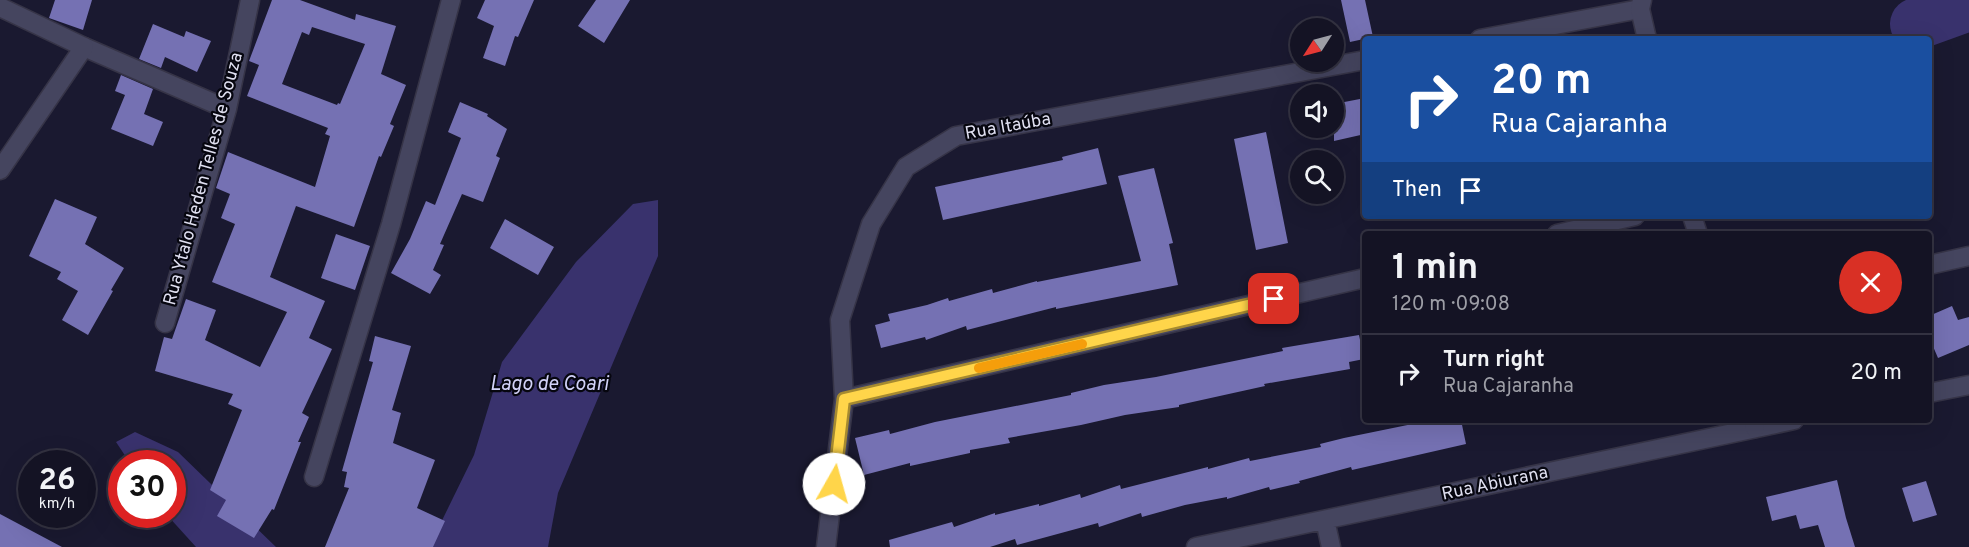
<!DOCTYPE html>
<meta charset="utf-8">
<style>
body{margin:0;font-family:Overpass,sans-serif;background:#212031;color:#f1f3f6;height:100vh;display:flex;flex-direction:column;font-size:22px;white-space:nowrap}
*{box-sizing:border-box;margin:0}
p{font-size:20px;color:#9d9ea6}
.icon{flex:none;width:33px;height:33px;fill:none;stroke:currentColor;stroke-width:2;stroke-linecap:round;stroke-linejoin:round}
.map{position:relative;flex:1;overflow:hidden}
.details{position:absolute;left:1362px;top:231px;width:570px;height:192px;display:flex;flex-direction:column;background:#141324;border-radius:6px;box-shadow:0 6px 24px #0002,0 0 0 2px #333241}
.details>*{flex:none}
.guide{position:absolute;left:1362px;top:36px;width:570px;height:183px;border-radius:6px;box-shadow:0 6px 24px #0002,0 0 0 2px #333241;background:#1a4fa0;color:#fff;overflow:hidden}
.needle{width:39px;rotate:234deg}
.fabs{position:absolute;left:1290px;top:18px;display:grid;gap:12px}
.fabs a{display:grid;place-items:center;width:54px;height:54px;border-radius:50%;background:#141324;box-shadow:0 6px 24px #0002,0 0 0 2px #333241;font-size:30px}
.speed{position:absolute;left:18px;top:450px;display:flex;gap:12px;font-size:30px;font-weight:700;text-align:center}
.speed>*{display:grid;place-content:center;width:78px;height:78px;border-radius:50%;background:#141324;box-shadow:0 6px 24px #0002,0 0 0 2px #333241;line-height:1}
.speed small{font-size:15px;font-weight:400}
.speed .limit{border:9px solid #d22;background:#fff;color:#111}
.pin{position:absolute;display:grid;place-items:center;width:51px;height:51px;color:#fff;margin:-26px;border-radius:12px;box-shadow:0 3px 9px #0006}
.me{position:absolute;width:66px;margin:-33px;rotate:7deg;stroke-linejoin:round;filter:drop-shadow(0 0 4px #0008)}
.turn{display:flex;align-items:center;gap:21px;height:126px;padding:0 30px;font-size:27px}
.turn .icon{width:78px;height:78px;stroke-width:2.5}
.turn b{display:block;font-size:42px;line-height:51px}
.then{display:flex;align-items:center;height:57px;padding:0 30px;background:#0003;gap:12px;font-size:22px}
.round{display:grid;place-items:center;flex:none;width:63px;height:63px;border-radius:32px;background:#212031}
.summary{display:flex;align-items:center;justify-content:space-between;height:102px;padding:0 30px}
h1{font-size:36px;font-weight:700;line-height:45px}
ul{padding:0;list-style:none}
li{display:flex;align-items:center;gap:18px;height:78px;padding:0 30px;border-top:2px solid #333241}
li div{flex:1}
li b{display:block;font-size:22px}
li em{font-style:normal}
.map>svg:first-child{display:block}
</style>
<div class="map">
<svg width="1969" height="547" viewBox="0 0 1969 547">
<rect width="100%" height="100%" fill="#1a1930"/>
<path fill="#39326d" d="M658,200V256L558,493L548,547H429L474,455L502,362L576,262L633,204Z
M135,432L178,452L276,547H196L167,515L172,514V464L130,463L116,442Z"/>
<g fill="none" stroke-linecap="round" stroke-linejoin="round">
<path stroke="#39326d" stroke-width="52" d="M1916,24L1969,5"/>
</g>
<path fill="#7571b3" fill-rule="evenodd" d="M55,0H92L83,30L49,18Z
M272,0H300L355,20L356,14L396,26L381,74L406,85L390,124L394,126L381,157L379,156L354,227L296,206L270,277L325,301L309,338L332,349L302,413L309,417L298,442H301L274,510L272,509L254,538L217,516L226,500L210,490L242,410L228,404L233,394L155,371L164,337L172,339L186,299L216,310L205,340L260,367L287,312L212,282L235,224L221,218L230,194L216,188L228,152L315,187L330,136L325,134L328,128L247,96L259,65L249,61ZM312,27L365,44L340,104L338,103L337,105L282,84L302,32L309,35Z
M485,0H534L518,37L515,36L505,66L483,58L494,26L477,18Z
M596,0H630L604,43L578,26Z
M1341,0H1365L1373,37L1350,42Z
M153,24L184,37L186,31L211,41L197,72L165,57L161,68L139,59Z
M121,75L153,89L144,114L163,122L153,146L111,129L125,95L115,91Z
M1365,98V134L1334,141V104Z
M460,102L488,114L487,116L507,129L496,156L500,158L483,202L462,194L440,244L444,245L433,270L441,275L430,294L391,273L410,239L426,201L435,205L461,138L448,132Z
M1266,132L1288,243L1256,250L1234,139Z
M1098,148L1107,184L943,220L935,187L1063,160L1062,157Z
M1154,168L1173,243L1169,244L1178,285L1056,309V307L967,330L966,326L926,340L925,337L881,348L875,325L890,321L888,314L927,305L948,298L949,301L992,289L993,293L1037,281V282L1141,261L1118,176Z
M55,199L97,217L85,244L124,268L111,290L113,291L88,335L62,320L78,291L57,279L61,272L29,256Z
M505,219L554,247L538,275L490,248Z
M336,234L370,246L355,290L321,278Z
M1952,306L1958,320L1969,317V345L1938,358L1929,337V316Z
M1359,335L1364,359L1349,362L1350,369L1264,384L1265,386L1179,405V407L1125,415L1081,425L1008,438L1010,443L970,450V453L910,466V463L864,475L855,438L889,430L890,434L935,422L1071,395V393L1104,385L1156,377L1283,351L1282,348Z
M375,336L411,346L392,410L401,413L393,443L435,460L417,508L445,521L433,547H325L349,488L344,487L347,472L342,471L373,362L369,361Z
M1432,420H1461L1466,444L1352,470L1351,467L1299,481L1300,483L1270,490L1269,487L1227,499V497L1185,505L1142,517L1141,513L1099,527L1098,523L1017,545L1015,539L990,547H890L889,540L952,522L954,527L995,513V515L1039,504V506L1080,494L1081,498L1120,485L1121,489L1208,467V469L1249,458L1250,461L1321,447L1320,444L1344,438Z
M1837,480L1846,518L1855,547H1825L1818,525L1800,529L1796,515L1772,521L1766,497Z
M1926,481L1937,515L1913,522L1902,488Z
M0,514L62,547H0Z"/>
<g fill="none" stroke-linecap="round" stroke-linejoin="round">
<g stroke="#363447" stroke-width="21">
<path id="minor" d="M1480,39L1640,9
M84,47L227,109
M1557,234L1635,216
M1929,265L1969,256
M165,323L227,109L250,0
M1929,393L1969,385
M844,399L1365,278
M314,477L391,224L451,0
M1325,520L1331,547
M826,547L844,399L840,320L871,224L906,167L956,136L1365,60
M1196,547L1794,420"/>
</g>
<g stroke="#363447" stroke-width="21">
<path id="tertiary" d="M1642,0L1640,9L1647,39
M0,7L84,47L0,170
M1692,216L1698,234
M1753,420L1755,428"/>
</g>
<use href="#minor" stroke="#45455f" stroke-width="18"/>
<use href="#tertiary" stroke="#45455f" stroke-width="18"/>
</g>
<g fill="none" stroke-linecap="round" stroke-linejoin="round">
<g stroke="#a68a30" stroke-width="15">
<path id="route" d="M834,484L844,399L1274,299"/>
</g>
<use href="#route" stroke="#ffd54a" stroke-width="10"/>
<path stroke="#f59e0b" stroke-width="10" d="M979,368L1082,344"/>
</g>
<g text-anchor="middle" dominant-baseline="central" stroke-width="4.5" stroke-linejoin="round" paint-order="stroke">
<g font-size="18" fill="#dfdff0" stroke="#06060f">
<text transform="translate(1008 127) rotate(-10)">Rua Itaúba</text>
<text transform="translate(204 179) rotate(-75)">Rua Ytalo Heden Telles de Souza</text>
<text transform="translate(1495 484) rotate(-12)">Rua Abiurana</text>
</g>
<g font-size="20" font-style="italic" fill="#d2d2f8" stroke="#06060f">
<text x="549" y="385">Lago de Coari</text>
</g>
</g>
</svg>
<div class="fabs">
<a><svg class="needle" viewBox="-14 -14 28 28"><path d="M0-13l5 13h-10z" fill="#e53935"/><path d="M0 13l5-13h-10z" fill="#9d9ea6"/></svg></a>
<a><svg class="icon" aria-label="sound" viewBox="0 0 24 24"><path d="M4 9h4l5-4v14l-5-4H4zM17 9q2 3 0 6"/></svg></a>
<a><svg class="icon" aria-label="search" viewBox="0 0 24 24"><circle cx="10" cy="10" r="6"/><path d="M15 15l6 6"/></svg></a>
</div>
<div class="speed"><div>26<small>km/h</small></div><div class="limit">30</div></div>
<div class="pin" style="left:1274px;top:299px;background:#d93025"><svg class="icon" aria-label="arrive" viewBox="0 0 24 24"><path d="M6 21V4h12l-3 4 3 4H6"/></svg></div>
<svg class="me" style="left:834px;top:484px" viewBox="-20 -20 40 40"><circle r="19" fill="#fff"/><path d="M0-13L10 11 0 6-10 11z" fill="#ffd54a"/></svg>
<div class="guide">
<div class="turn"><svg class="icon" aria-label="right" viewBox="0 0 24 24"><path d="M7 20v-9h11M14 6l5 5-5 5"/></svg><div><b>20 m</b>Rua Cajaranha</div></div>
<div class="then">Then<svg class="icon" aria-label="arrive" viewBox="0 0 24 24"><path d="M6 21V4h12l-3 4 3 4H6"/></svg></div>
</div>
<section class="details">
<div class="summary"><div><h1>1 min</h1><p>120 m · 09:08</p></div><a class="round" style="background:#d93025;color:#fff"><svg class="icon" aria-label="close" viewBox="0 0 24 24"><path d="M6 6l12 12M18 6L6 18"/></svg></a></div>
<ul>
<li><svg class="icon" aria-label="right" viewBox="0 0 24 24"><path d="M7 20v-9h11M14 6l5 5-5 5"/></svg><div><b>Turn right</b><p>Rua Cajaranha</p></div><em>20 m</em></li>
</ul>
</section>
</div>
